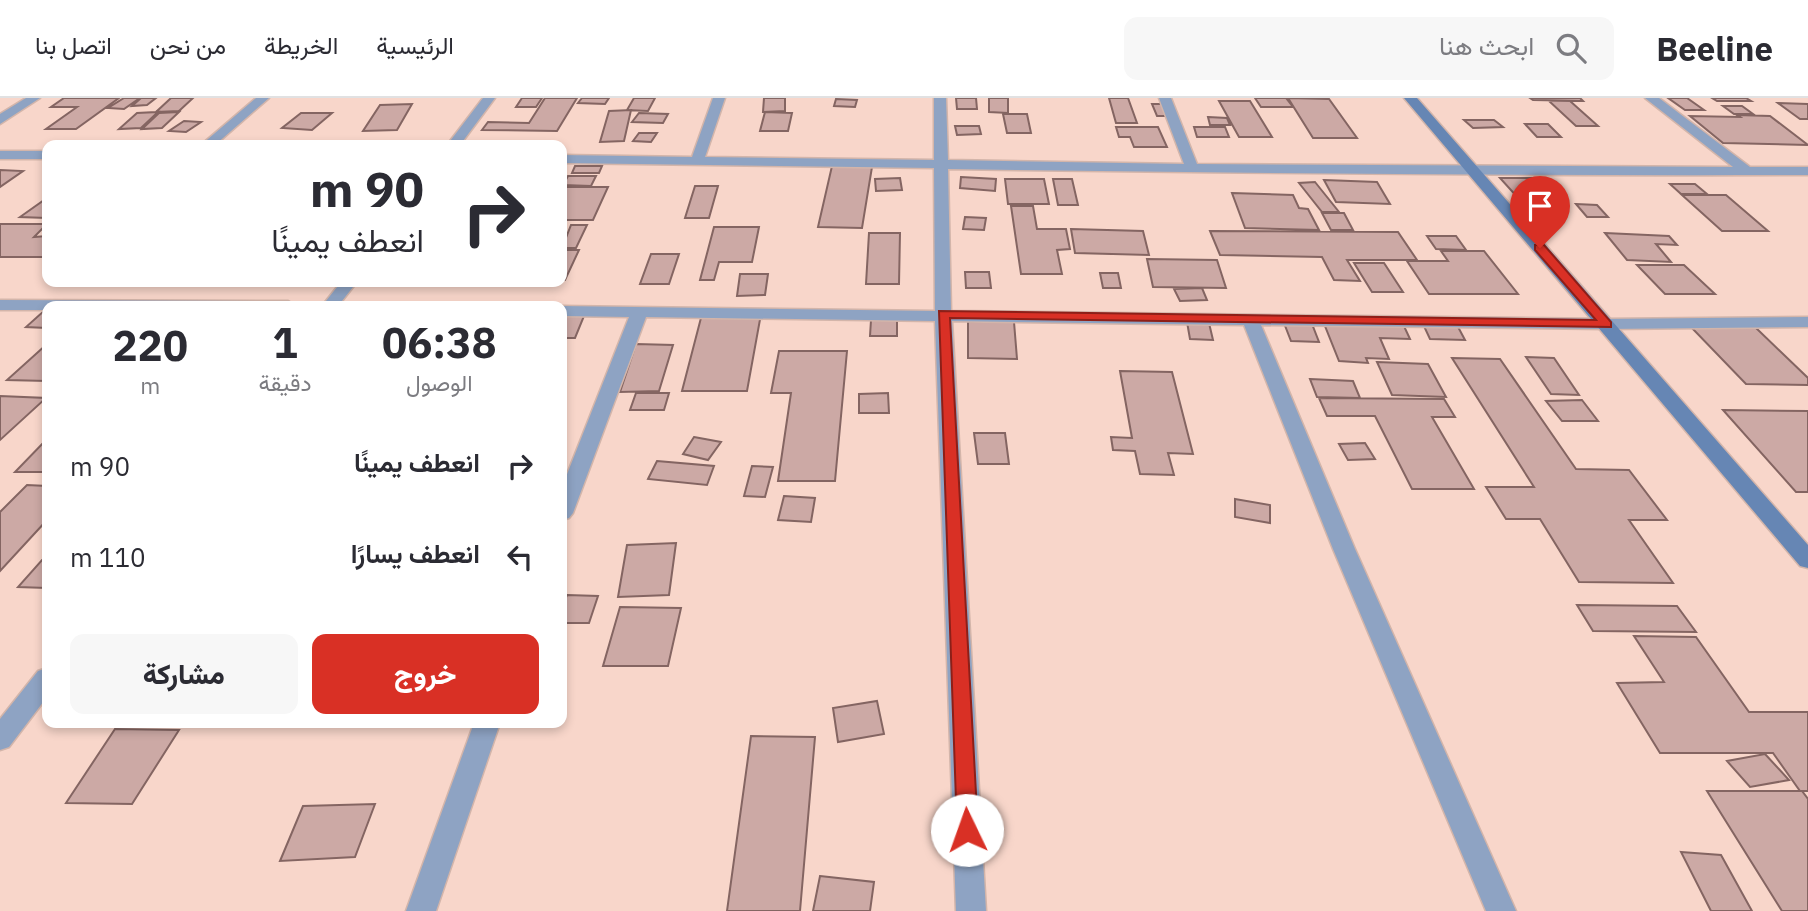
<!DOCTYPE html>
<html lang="ar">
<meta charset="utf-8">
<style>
body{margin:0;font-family:"IBM Plex Sans",Vazirmatn,sans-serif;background:#f7f7f7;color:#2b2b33;direction:rtl;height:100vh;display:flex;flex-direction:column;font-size:26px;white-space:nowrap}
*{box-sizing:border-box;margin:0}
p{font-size:23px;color:#7c7c81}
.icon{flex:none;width:38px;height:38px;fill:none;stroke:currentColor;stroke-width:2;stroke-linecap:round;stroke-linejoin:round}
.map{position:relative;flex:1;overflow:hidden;direction:ltr}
.details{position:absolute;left:42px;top:203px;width:525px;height:427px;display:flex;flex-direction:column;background:#fff;border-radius:14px;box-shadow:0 4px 10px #0003;direction:rtl}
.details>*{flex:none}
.top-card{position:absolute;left:42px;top:42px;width:525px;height:147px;border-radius:14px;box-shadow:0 4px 10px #0003;direction:rtl;background:#fff;color:#2b2b33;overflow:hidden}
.pin{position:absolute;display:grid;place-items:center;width:60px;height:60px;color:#fff;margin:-72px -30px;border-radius:50% 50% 50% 0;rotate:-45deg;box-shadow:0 0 7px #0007}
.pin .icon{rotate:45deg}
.me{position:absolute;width:77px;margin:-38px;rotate:357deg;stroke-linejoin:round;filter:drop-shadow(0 0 5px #0008)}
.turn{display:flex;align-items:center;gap:24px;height:147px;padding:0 28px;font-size:32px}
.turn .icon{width:91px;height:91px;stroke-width:2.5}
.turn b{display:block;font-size:49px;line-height:60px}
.eta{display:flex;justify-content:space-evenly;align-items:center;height:119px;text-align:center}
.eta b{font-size:42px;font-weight:800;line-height:49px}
.cta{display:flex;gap:14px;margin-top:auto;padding:14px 28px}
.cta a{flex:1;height:80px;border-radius:14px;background:#d93025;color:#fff;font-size:28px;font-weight:800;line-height:80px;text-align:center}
.cta a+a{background:#f7f7f7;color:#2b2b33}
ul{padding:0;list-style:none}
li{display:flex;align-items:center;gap:21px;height:91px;padding:0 28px}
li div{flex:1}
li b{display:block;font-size:26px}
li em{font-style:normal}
header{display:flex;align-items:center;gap:42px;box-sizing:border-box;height:98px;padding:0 35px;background:#fff;border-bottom:2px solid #e1e1e2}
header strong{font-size:33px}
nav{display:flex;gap:38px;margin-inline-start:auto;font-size:24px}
.search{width:490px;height:63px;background:#f7f7f7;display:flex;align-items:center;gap:18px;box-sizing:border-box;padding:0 24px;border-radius:14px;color:#7c7c81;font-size:26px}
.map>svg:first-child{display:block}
</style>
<header>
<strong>Beeline</strong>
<div class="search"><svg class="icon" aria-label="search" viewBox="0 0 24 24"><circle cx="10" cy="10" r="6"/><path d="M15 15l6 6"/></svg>ابحث هنا</div>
<nav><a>الرئيسية</a><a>الخريطة</a><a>من نحن</a><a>اتصل بنا</a></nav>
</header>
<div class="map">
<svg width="1808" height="813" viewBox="0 0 1808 813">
<rect width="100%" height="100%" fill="#f8d6ca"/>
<path fill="#cca9a5" stroke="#846562" stroke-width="2" d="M64,0H119L76,31H46L77,9H51Z
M124,0H140L124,11L108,10Z
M141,0H156L147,7L132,8Z
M171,0H193L179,13L156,14Z
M522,0H542L536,9H516Z
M545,0H577L557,33L482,32L488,24L529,25Z
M582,0H609L605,6L578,5Z
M634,0H655L648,13L627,12Z
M764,0H785V13L763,14Z
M956,0H976L977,11H957Z
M989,0H1008V15L989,14Z
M1109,0H1128L1137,25H1116Z
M1255,0H1286L1293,9H1261Z
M1288,0L1329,1L1357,40H1313Z
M1530,0H1580L1583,3L1533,2Z
M1668,0H1687L1704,12H1685Z
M1712,0H1746L1751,3H1717Z
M836,1L857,2L855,9L834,8Z
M1219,3H1250L1272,39H1239Z
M1549,3H1570L1598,28H1576Z
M1778,5L1808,6V21H1800Z
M412,6L397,32L363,33L380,7Z
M1152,6H1165L1171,18H1157Z
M1723,8H1742L1753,16H1734Z
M631,12L624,43L600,44L609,13Z
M158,14L141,30L119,31L137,15Z
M179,14L162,30L142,31L159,15Z
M765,14L792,15L788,33H760Z
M301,15H332L312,32L282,30Z
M639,15L668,16L663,25L632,24Z
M1003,16H1027L1031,35H1007Z
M1737,17L1770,18L1808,47L1723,45L1690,18L1740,19Z
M1208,19L1227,20L1230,27H1210Z
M1464,22H1494L1503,29L1473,30Z
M184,23L201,24L186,34L169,33Z
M1525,26H1548L1561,39H1537Z
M955,28H979L981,36L957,37Z
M1116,29H1158L1167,49H1134L1130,39H1119Z
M1194,29H1225L1229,39H1197Z
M639,35H657L651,44L633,43Z
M575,68H602L599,75H572Z
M832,68L872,69L862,130L818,129Z
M0,72L23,73L0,89Z
M568,78H596L591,88L563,87Z
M961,79L996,81L995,93L960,90Z
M900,80L902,92L876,93L875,81Z
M1500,80H1535L1555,101H1519Z
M1005,81H1044L1049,106H1008Z
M1053,81H1072L1078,107H1058Z
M1324,82L1377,84L1390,106L1336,104Z
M1315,84L1339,114H1322L1299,85Z
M1670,86H1695L1707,96H1681Z
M695,88H718L709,120H685Z
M562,89H608L593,122H562Z
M1232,95L1293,97L1299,110L1308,111L1319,132L1245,130Z
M1682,97H1726L1768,133H1722Z
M47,100V120L20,119Z
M1576,106L1597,107L1608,119H1587Z
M1011,108H1033L1037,131H1066L1070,151L1057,152L1062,176H1021Z
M1322,115H1344L1353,132H1331Z
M965,119L986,120L984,132L963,131Z
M0,126H47L34,139L47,138V159H0Z
M571,127H587L576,150H562Z
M714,129H759L752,164H719L714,182H700Z
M1071,131L1143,133L1149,157L1075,155Z
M1210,133L1398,134L1417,162H1347L1360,183L1334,182L1322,159L1220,157Z
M869,135H900L899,186H866Z
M1605,135L1669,138L1677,147L1656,146L1671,164L1627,162Z
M1427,138H1456L1466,152L1436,151Z
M562,152H579L565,182H562Z
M1441,153H1484L1518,196H1429L1407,163H1448Z
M651,156H679L669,186H640Z
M1147,161L1217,162L1226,190L1153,189Z
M1354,165H1384L1403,194H1372Z
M1637,167H1684L1715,196H1665Z
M965,174H989L991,190H966Z
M1100,175H1118L1121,190H1103Z
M740,176H768L765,197L737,198Z
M1202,190L1207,202L1180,203L1174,191Z
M45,212L47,230L26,229Z
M702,216H761L747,293H682Z
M562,218H584L575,240H562Z
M871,222H897V238H870Z
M968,223L1014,224L1017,261L968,260Z
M1323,223L1403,226L1410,241L1380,240L1389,261L1366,260L1368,265L1339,263Z
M1187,224L1209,225L1213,242L1190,241Z
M1284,225L1312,226L1319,244L1291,243Z
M1423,226L1457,227L1465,242L1430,241Z
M1690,228H1754L1808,280V287L1746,286Z
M47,246V283L7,282Z
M636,246L673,247L659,293L620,294Z
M779,253H847L835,383H778L791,295H771Z
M1526,259L1554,260L1579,297L1551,296Z
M1452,260L1500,261L1576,371L1629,372L1667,422H1629L1673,485L1579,484L1540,421H1506L1486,389H1534Z
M1377,264L1428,266L1446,299L1392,297Z
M1120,273L1172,274L1193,356L1168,355L1174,377L1140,376L1135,353L1113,352L1111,339L1132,340Z
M1310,281L1353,283L1360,300L1317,299Z
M636,295H669L664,312H630Z
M888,295L889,315H859V296Z
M0,298L46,300L0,342Z
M1319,300L1444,301L1455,319H1432L1474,391H1412L1375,318H1327Z
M1582,302L1598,323H1562L1546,303Z
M1723,312L1808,313V394H1796Z
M974,335H1005L1009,366H978Z
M694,339L721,344L708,362L683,356Z
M47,341V374H15Z
M1365,345L1375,361L1348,362L1339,346Z
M657,363L714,368L707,387L648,381Z
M752,368L773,369L765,399L744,398Z
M27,387L47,388V422L0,473V414Z
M784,398L815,400L811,424L778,422Z
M1235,401L1270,407V425L1235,419Z
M676,445L669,497L618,499L627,447Z
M42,462L47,463V490L18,489Z
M567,497L598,498L589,525H562V510Z
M1577,507L1677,508L1696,534L1593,533Z
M620,509L681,510L668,568H603Z
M1634,538L1696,539L1749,614H1808V693H1800L1773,655H1660L1617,585L1664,584Z
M877,603L884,636L838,644L833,610Z
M115,631L179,632L132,706L66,705Z
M751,638L815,639L800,813H727Z
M1765,656L1789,682L1750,689L1727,663Z
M1707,693H1802L1808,701V813H1782Z
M375,706L355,759L280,763L303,708Z
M1681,754L1721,757L1752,813H1711Z
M820,778L874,784L870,813H813Z"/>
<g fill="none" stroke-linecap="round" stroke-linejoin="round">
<g stroke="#d3b5aa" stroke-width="3">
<path id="street" d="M26,0H40L0,26V16Z
M256,0H269L215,47H201Z
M483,0H495L460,47H447Z
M713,0H725L705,59L934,62V0H946L948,62L1184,66L1159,0H1171L1197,66L1733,69L1645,0H1659L1750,69H1808V77C1522,78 1235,75 948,71L951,213L1606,221L1808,219V229L1606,231L1261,227L1355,451L1516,813H1486L1333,451L1244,227L952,223L986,813H956L935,223L646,219L573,415L569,420L562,422V389L629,219L562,218L561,208L935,213L934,70L562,65V57L692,59Z
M0,53H47V61H0Z
M341,184H357L338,208H322Z
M0,202L288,203L296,208H47V212H0Z
M47,570V599L9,649L0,652V621L38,573Z
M474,625H500L436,813H406Z"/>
</g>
<g stroke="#d3b5aa" stroke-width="3">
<path id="secondary" d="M1404,0H1417L1808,447V470L1800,468Z"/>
</g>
<use href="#street" fill="#8ea3c3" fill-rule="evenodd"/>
<use href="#secondary" fill="#6686b4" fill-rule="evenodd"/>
</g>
<path fill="#d93025" stroke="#8d1f18" stroke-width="2" d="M1535,147H1544L1611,224V229L950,220L978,732L975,739L967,742L960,739L957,732L939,213L1596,222L1535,152Z"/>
</svg>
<div class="pin" style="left:1540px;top:150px;background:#d93025"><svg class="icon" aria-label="arrive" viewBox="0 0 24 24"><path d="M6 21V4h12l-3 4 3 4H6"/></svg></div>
<svg class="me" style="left:967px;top:732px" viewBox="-20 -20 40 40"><circle r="19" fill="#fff"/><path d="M0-13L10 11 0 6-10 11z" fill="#d93025"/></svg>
<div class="top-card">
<div class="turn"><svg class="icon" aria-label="right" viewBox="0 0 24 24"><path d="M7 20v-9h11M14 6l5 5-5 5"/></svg><div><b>90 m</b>انعطف يمينًا</div></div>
</div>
<section class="details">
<div class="eta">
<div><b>06:38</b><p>الوصول</p></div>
<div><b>1</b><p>دقيقة</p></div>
<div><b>220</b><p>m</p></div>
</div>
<ul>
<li><svg class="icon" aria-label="right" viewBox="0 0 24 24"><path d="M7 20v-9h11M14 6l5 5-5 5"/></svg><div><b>انعطف يمينًا</b></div><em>90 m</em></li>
<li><svg class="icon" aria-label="left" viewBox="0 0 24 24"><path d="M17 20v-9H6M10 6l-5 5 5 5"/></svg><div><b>انعطف يسارًا</b></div><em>110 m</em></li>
</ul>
<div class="cta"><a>خروج</a><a>مشاركة</a></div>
</section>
</div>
